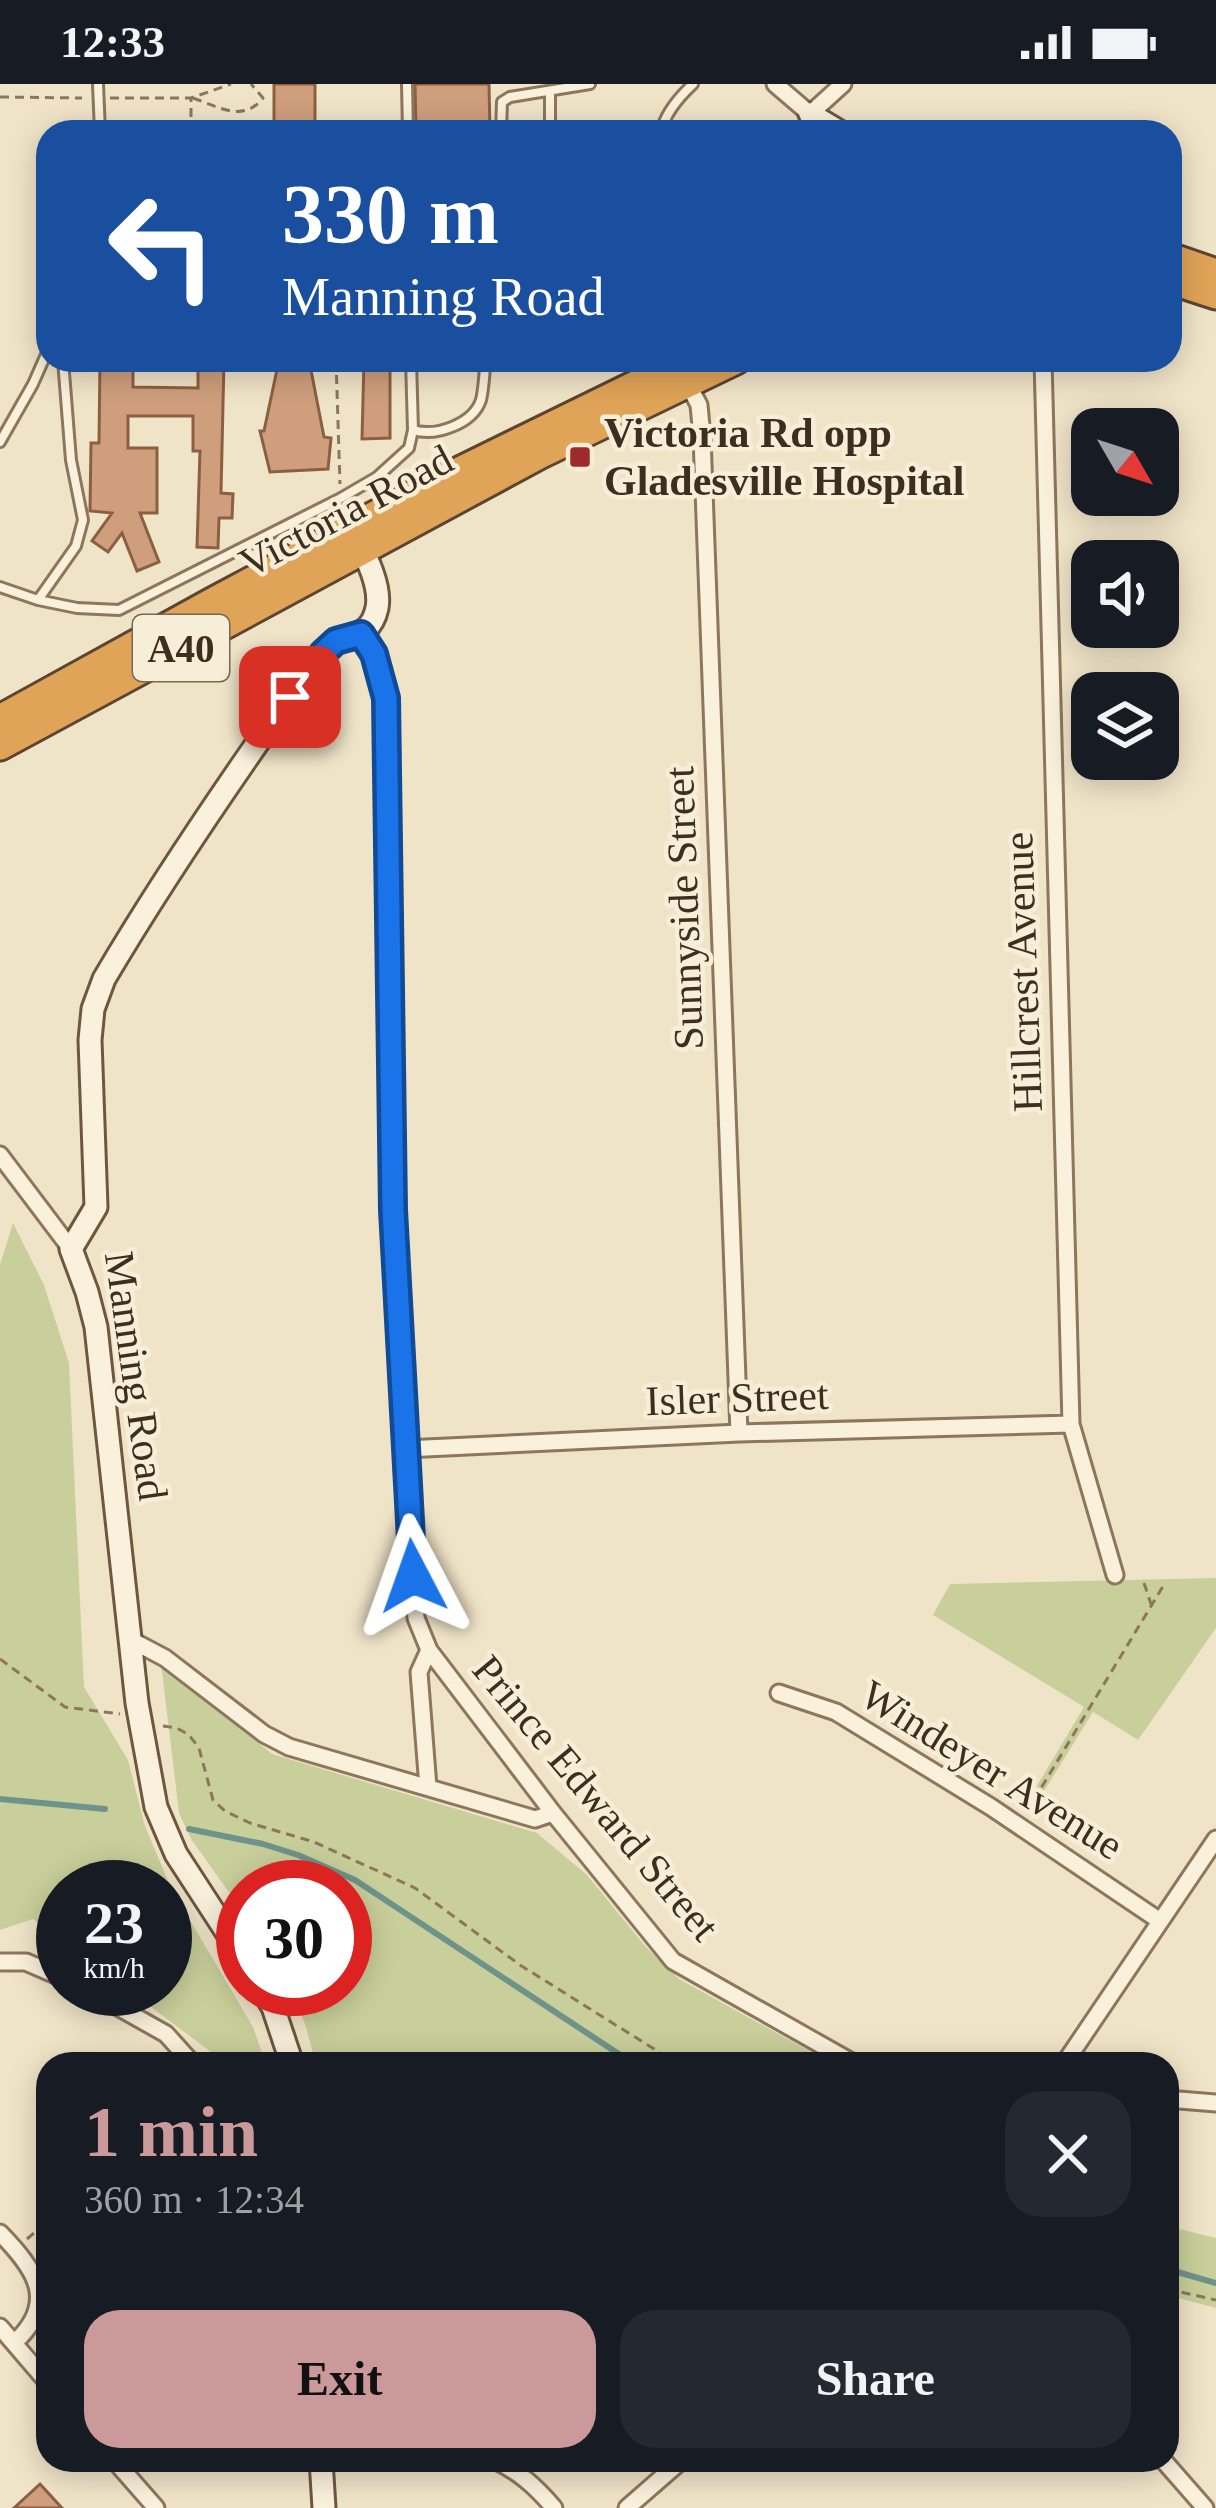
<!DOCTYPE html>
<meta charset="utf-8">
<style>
body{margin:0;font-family:"Times New Roman",serif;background:#242831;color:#f1f3f6;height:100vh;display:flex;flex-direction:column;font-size:45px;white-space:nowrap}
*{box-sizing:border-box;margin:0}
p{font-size:39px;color:#9ea1a6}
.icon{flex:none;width:66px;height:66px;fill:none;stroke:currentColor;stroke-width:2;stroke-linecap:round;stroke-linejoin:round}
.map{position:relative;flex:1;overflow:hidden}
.details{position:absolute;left:36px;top:1968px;width:1143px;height:420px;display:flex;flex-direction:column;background:#171b24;border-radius:36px;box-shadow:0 6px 30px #0003}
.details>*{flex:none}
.guide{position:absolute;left:36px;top:36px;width:1146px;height:252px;border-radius:36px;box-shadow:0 6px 30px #0003;background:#1a4fa0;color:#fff;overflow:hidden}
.needle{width:78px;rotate:129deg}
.fabs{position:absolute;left:1071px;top:324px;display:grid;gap:24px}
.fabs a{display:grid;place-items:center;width:108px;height:108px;border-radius:24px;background:#171b24;box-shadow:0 6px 30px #0003;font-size:60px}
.speed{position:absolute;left:36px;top:1776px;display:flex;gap:24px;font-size:60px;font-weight:700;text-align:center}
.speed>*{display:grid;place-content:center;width:156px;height:156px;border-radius:50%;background:#171b24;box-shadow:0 6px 30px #0003;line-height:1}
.speed small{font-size:30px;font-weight:400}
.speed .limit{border:18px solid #d22;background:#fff;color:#111}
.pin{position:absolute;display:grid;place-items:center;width:102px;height:102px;color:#fff;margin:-51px;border-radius:24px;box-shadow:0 6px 18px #0006}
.me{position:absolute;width:132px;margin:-66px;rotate:356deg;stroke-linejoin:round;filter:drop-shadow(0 0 9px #0008)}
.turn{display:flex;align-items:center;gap:42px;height:252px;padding:0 48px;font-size:54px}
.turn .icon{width:156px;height:156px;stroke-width:2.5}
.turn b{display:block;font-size:84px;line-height:102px}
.round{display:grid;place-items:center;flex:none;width:126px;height:126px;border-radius:36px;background:#242831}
.head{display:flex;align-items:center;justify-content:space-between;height:204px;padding:0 48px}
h1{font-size:72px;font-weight:700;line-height:90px;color:#cc999b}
.cta{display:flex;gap:24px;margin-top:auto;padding:24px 48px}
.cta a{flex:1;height:138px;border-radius:36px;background:#cc999b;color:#111;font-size:48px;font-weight:700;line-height:138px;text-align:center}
.cta a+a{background:#242831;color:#f1f3f6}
.status{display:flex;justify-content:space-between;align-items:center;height:84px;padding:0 60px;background:#171b24;direction:ltr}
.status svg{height:33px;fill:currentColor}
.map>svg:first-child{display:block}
</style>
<div class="status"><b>12:33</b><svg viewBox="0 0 49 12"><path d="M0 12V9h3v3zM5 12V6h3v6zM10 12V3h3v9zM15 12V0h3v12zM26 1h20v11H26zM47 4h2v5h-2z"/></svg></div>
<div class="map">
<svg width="1216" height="2424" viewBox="0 0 1216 2424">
<rect width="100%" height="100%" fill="#f0e4c8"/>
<path fill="#c9cf9b" d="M13,1139L44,1201L69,1279L84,1603L128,1676L145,1742L171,1804L253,1943L266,1980H227L127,1905H165V1803H63V1857L33,1835L0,1846V1181Z
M1216,1494V1544L1138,1656L1093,1628L1033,1725L1026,1720L1084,1623L933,1531L950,1500Z
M161,1579L272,1670L537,1749L587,1791L645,1862L679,1895L833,1980H316L305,1940L290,1905H345V1803H243V1828L191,1755L179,1729Z
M1167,2142L1216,2154V2224L1167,2211Z"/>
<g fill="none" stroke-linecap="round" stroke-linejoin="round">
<path stroke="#6f938a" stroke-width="6" d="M0,1715L105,1725
M189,1745L263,1760L298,1771L355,1796L634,1980
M1167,2185L1216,2199"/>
</g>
<path fill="#cf9f7d" stroke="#8d5f41" stroke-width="3" d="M274,0H315V48H274Z
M415,0H489L490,48H416Z
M100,276H133V303L198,304V276H224L221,409L233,410L232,434H219L218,464L197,463L200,367H193V332H128V364H157V429H140L159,478L137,487L122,449L108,468L92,457L112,429L90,427L91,359H99Z
M279,276H309L324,353L331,354L328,385L270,388L260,347H264Z
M364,276H390V354L362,355Z
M40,2400L62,2424H14Z"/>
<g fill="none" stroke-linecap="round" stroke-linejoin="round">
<g stroke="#8d765c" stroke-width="14">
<path id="lane" d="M98,0L100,48
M407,0L408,48
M550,7V48
M501,48L502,18L510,13L590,0
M661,48C665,29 679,13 693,0
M413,346C436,353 473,340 481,316C484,304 484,289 486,276
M0,358L33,300L48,266
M0,503L38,516L77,524L119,526L341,414L377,393L409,364L413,346L411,276
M38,516L76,462L83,436L71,376L63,276"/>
</g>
<g stroke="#8d765c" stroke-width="21">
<path id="street" d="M775,0L810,30L843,0
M1043,276L1071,1340L1115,1491
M688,300L699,321L702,353L739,1349
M361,550L374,570L386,614L393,1126L416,1534L429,1566L553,1729L673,1877L855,1980
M0,1071L71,1165
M405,1365L739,1349L1071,1340
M129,1555L165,1574L264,1650L289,1663L535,1735L553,1729
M779,1609L836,1628L991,1723L1160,1837
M428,1703L419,1588L429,1566
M0,1878H26L63,1894
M86,1905L166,1950L193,1980
M1064,1980L1216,1755
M1167,2015L1216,2019
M0,2149C35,2185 59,2218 14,2259
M0,2243L48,2299
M114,2376L156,2424
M494,2376C520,2388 536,2403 554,2424
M1163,2376L1205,2424
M627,2424L682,2376"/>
</g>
<g stroke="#6f573f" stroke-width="27">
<path id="secondary" d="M810,30L840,48
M243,1873L176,1770L156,1723L137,1619L96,1243L87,1208L71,1165L96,1123L90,956L93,925L104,895C164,793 232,694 301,597C310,585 319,572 330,562C349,547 370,556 377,524C381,503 367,473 356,455
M262,1905L273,1923L292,1980
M321,2376L324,2424"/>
</g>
<g stroke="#5b4430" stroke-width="33">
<path id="highway" d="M1170,173L1216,189
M1170,196L1216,211
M0,635L214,517L441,396L686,276
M0,662L539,371L736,276"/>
</g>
<path stroke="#8d765c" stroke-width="3" stroke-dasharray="9 6" stroke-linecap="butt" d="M0,13L82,14
M110,14H191L231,0
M193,14C219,23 243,39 263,14L251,0
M191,48V14
M336,276L340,400
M1144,1499L1151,1520
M0,1575L65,1623L120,1630
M163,1642L177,1644L189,1651L199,1664L213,1716L225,1727L250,1739L314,1758L415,1804L520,1881L678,1980
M1026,1729L1165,1499
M27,2155L48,2137
M1167,2205L1216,2216"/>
<use href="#lane" stroke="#faf1dc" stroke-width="8"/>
<use href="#street" stroke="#faf1dc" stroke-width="15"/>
<use href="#secondary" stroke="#faf1dc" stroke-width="21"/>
<use href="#highway" stroke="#e0a458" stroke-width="27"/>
</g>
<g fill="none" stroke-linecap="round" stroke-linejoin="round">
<g stroke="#114b97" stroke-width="30">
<path id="route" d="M290,613L323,569L336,557L361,550L374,570L386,614L393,1126L413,1492"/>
</g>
<use href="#route" stroke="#1a73e8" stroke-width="21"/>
</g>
<rect fill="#9e2a2b" stroke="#f7eed8" stroke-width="4.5" x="568" y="361" width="24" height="24" rx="6"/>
<g text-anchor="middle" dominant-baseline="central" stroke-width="9" stroke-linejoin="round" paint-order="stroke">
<rect fill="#f7eed8" stroke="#756857" stroke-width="3" x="133" y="531" width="96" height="66" rx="9"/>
<g font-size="39" font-weight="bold" fill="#3d2e20">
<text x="181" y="564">A40</text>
</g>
<g font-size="42" font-weight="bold" fill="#3d2e20" stroke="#f7eed8" text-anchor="start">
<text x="604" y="349">Victoria Rd opp<tspan x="604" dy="48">Gladesville Hospital</tspan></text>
</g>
<g font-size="42" fill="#3d2e20" stroke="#f7eed8">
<text transform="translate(346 427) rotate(-28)">Victoria Road</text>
<text transform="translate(684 824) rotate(-92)">Sunnyside Street</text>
<text transform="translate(1023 888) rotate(-92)">Hillcrest Avenue</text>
<text transform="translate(136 1292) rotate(82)">Manning Road</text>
<text transform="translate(737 1314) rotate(-2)">Isler Street</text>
<text transform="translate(992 1686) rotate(32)">Windeyer Avenue</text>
<text transform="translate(596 1714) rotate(50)">Prince Edward Street</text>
</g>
</g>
</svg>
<div class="fabs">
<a><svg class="needle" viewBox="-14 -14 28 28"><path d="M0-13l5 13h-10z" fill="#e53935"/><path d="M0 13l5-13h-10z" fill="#9ea1a6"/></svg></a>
<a><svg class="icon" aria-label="sound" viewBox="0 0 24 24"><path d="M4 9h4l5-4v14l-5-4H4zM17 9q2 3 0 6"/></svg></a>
<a><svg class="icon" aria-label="layers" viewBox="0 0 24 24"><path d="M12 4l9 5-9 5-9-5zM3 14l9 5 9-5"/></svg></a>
</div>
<div class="speed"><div>23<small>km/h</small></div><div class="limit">30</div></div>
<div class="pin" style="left:290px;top:613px;background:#d93025"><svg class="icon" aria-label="arrive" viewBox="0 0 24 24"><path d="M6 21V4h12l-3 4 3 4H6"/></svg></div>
<svg class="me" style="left:413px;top:1492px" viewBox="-20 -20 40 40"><path d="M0-17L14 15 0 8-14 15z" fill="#1a73e8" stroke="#fff" stroke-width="4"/></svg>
<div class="guide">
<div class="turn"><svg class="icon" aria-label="left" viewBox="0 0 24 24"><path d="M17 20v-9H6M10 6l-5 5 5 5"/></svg><div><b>330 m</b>Manning Road</div></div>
</div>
<section class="details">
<div class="head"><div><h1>1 min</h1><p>360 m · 12:34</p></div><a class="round"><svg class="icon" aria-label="close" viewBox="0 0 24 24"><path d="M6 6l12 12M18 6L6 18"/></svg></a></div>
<div class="cta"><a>Exit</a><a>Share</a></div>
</section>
</div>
